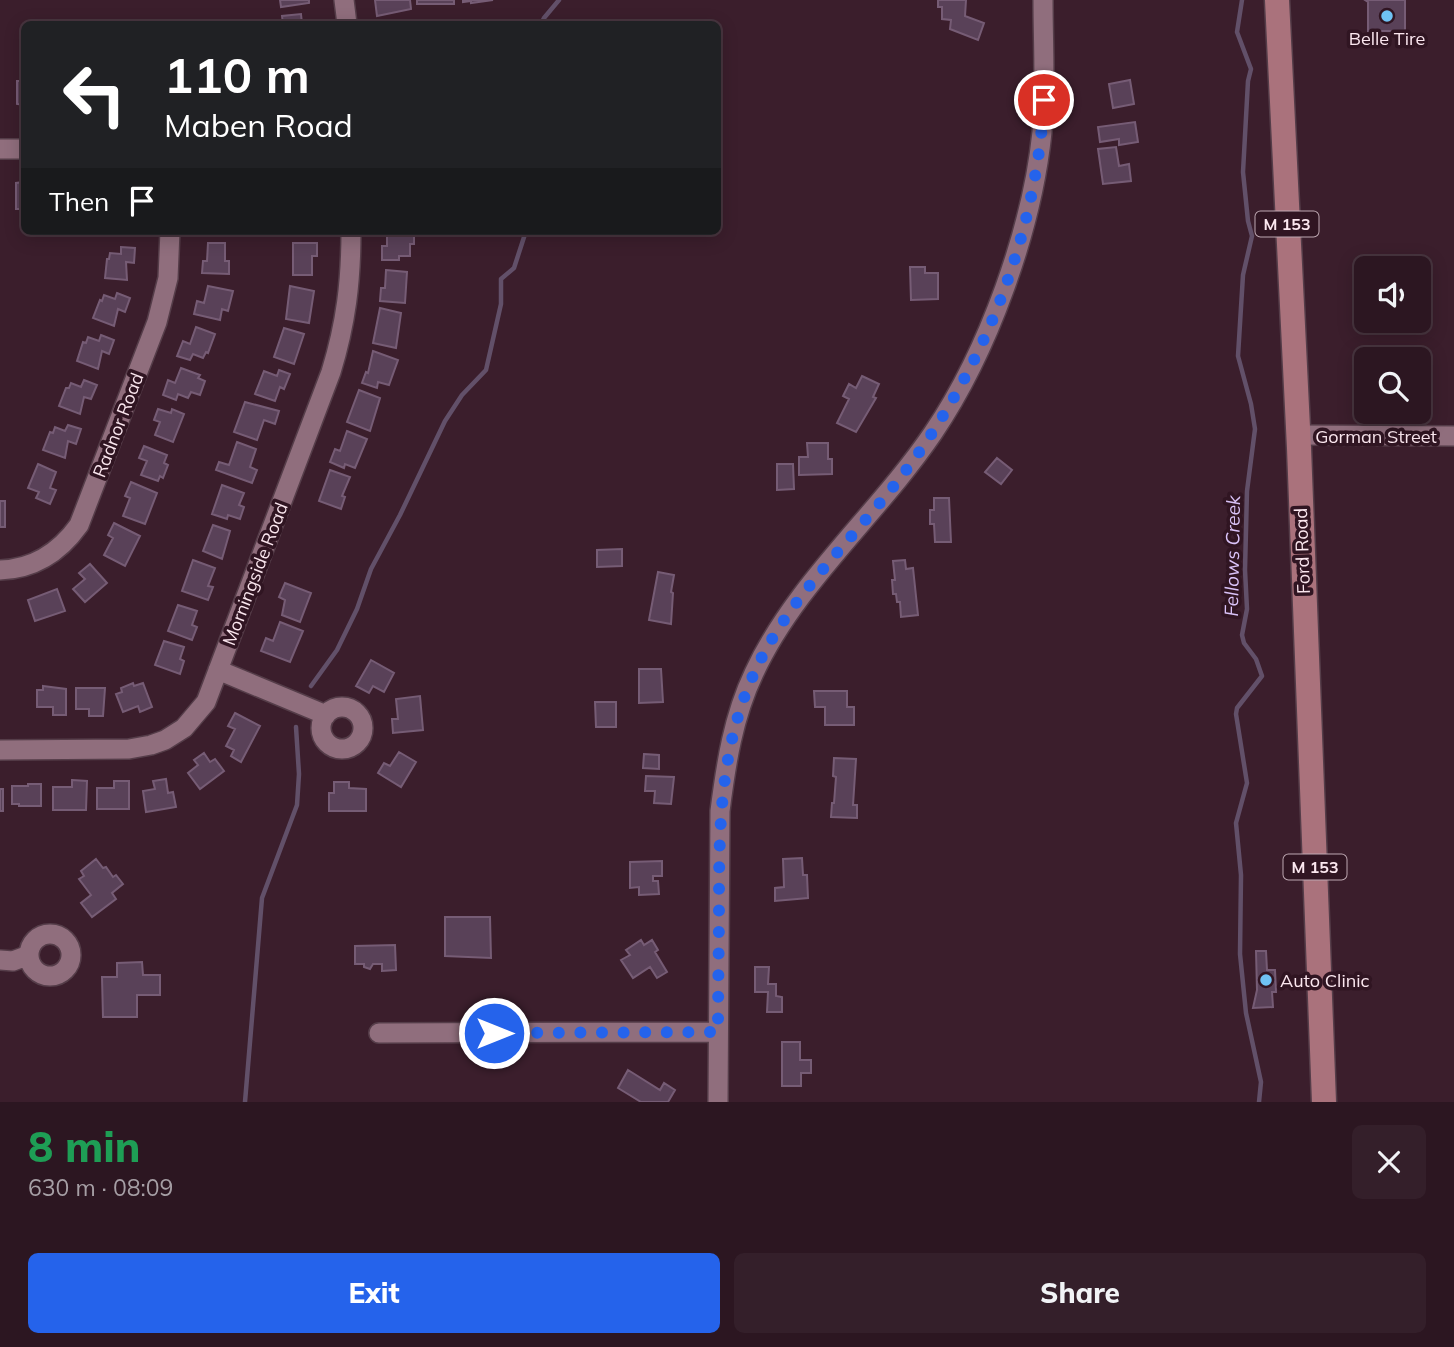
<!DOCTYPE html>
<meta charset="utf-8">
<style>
body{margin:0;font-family:Mulish,sans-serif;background:#341f2a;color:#f1f3f6;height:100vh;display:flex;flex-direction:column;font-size:26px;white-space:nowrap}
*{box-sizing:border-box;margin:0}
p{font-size:23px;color:#a69fa5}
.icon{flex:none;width:38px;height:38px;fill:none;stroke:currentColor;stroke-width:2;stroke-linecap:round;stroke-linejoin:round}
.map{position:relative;height:1102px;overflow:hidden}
.details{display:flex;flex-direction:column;background:#2c1621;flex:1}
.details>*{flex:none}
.hud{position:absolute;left:21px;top:21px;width:700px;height:214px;border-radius:10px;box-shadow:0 4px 18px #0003,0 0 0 2px #48353f;background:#202124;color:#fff;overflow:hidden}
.tools{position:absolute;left:1354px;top:256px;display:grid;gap:14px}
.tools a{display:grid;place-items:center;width:77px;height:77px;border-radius:10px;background:#2c1621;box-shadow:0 4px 18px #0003,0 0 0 2px #48353f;font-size:35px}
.pin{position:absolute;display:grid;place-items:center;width:60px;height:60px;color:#fff;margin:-30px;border:4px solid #fff;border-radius:50%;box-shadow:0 2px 7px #0007}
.me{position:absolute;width:77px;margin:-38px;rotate:90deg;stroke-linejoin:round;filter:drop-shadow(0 0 5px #0008)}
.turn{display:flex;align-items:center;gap:24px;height:147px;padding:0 28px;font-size:32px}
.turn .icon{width:91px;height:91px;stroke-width:2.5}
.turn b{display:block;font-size:49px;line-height:60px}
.then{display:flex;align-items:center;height:66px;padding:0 28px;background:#0003;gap:14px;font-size:26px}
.round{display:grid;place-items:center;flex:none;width:74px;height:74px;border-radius:10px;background:#341f2a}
.overview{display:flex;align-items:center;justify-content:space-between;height:119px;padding:0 28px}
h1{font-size:42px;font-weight:800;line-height:52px;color:#1e9e55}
.primary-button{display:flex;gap:14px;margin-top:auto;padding:14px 28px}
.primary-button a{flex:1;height:80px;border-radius:10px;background:#2563eb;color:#fff;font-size:28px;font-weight:800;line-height:80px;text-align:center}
.primary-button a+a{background:#341f2a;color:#f1f3f6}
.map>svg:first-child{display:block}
</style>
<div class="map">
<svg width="1454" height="1102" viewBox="0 0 1454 1102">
<rect width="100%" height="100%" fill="#3b1e2c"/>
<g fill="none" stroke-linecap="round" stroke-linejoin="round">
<path stroke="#625069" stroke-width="4.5" d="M1242,0L1237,32L1251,69L1248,81L1243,172L1248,221L1252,236L1243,275L1238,356L1251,404L1255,429L1247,491L1245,570L1247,609L1242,635L1244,643L1256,659L1262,676L1237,708L1236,714L1247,783L1236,823L1241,875L1240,954L1246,1013L1261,1082L1259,1102
M541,24L544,18L559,0
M311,686L337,650L357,609L371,569L400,515L445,421L462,395L486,370L501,304V279L514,268L526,231
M245,1102L262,898L297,805L299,774L296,727"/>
</g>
<path fill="#594158" stroke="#765c75" stroke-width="2" d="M280,0H309V3L281,7Z
M375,0H410L411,9L377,16Z
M417,0H454V4H417Z
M463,0H493L471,3V1L463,2Z
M938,0H966L965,16L984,23L978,40L950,29L951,20L942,19V7H938Z
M1365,0H1405V31H1368V2Z
M301,14L302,24H283L282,16Z
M1130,80L1134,104L1113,108L1109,84Z
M17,81H24V105L17,104Z
M1135,122L1138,142L1119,145V139L1100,142L1098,127Z
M1116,147L1119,166L1129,164L1131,181L1103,184L1098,149Z
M24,182V209H16V183Z
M387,231H410V234H414V244H410V256H399V260H382V246H387Z
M208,243H225V261H229V274L202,273L203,261H207Z
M293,243H317V256H312V275H293Z
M121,247L135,248L134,263L126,262L127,280L105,278L107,259H109L110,253L121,254Z
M910,267H925V273H938V299L911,300Z
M386,270L407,272L405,303L380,301L381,288H385Z
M208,286L233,291L228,311L222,309L220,320L194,314L197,301L204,303Z
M290,286L314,291L309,323L286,319Z
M117,293L130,298L125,312L118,309L114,326L93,318L100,300L102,301L104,295L115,299Z
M380,308L401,313L396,348L373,343Z
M196,327L215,334L208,353L206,352L203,358L193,354L190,360L177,356L183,341L190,344Z
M284,328L304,334L294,364L274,357Z
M101,335L114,340L109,354L102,351L98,369L77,361L83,342L86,343L88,337L99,341Z
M373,351L398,360L389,385L378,382L377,388L362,383L366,372L368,373Z
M181,368L200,375L198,378L205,381L200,395L191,392L188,398L178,394L176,400L163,395L168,380L175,383Z
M279,370L290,374L284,389L280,387L275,401L255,394L264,371L277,376Z
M862,376L879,384L873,397L876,398L856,432L837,423L849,399L843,396L849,384L856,388Z
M84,380L97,385L91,399L84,397L80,414L59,406L66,388H69L71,383L81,387Z
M359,390L380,398L370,431L347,422Z
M245,402L279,411L275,424L264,420L257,440L234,432Z
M158,409L171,413L172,409L184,414L173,442L155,435L160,422L154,420Z
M68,425L81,429L76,444L68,441L65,458L43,450L50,432L53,433L55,427L65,431Z
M347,431L367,439L355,468L345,464L344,468L330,462L335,449L340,451Z
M237,442L256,449L250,467L257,470L252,483L216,470L219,462L229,465Z
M807,443H828V459H832V474L799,475V457H808Z
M144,446L167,455L164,463L168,465L163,478L160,476L158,481L141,475L147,461L139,458Z
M997,458L1012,470L1001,484L985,472Z
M38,464L56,472L50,488L56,490L50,504L36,498L39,492L28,488Z
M777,464H793L794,489L777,490Z
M330,470L350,477L342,496L345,497L341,509L319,501Z
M131,482L157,493L145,524L123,516L130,498L125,496Z
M222,485L244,493L239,505L244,507L240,519L228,515L227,519L212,514Z
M934,498H949L951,542H935L934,524H930V510H934Z
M0,501H5V527H0Z
M114,523L140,536L125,566L104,555L113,538L108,535Z
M213,525L230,531L222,559L203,551Z
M622,549V566L597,567V550Z
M193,560L215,568L208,586L213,587L208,600L182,591Z
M905,560L906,569L913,568L918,615L901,617L900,602H897L896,594H893L892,580H895L893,561Z
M90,564L107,583L85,602L73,589L85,579L79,573Z
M658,572L674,575L671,592L673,593L671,624L649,620Z
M285,583L311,593L300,622L282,615L285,600L279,597Z
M57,589L65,611L35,621L28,600Z
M178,605L197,611L192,625L197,627L192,640L168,631Z
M280,622L303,631L290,662L261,651L266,638L273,641Z
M164,641L184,647L180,659L184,661L180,674L155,665Z
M371,660L394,673L384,692L373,686L369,693L356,686Z
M639,669H661L663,702L639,703Z
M133,683L134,686L143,683L152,707L140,712L138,706L123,712L116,694L122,692L121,688Z
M43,686L66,689V715H53V707H37V690H43Z
M76,688H105L103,716H89V709H76Z
M814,691H847V707H854V725H825V707H815Z
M420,696L423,730L393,733L392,719H398L396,699Z
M595,702H616V727H596Z
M235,713L260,726L241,762L231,756L234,750L226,746L235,729L228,726Z
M399,752L416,762L401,787L378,773L384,763L390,766Z
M204,753L210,762L215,759L224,771L200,789L188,773L198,765L194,760Z
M644,754L659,755V769L643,768Z
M834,758L856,759L853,805H857V818L831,817L832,803H834L836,777L833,776Z
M646,776L674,777L671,804L654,803L655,791H645Z
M166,779L168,793L173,792L176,807L146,812L143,791L155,789L153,781Z
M72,780L87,781L86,810H53V787H72Z
M114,781H129V809H97V788H114Z
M334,782H349V788L366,789V811H329V793H334Z
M28,784H41V806H19V804H12V786H28Z
M0,789H3V811H0Z
M802,858L803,875H807L808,898L775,901V888L784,887L783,859Z
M96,859L103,868L106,867L113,877L116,875L123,884L112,893L116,899L92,917L81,903L91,895L79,879L84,876L81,871Z
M662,861V876H653V881H658L659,894L639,895V887L630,888V862Z
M445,917H490L491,958L445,956Z
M641,940L644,945L652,940L658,950L655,952L667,972L657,978L650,967L633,978L621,960L630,955L626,950Z
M395,945L396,970L382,971V964H373L370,969L364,967V964H355V946Z
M1256,951H1266L1267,970H1275L1276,992H1272L1273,1007L1253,1008L1257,990Z
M142,962L143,975H160V995H137V1017H103L102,977H117V963Z
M755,967H769L768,984H776V996L782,997V1012H767L768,992H755Z
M782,1042H800V1060H811V1073H801V1086H782Z
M628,1070L660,1090L664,1083L675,1090L668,1102H641L618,1088Z"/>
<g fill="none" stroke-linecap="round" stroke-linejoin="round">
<g stroke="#553d49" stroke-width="22">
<path id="minor" d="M344,0L347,24
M0,149H24
M1298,435L1454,436
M0,570C34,569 59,553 79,525L157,322L168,278L170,231
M218,670L326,715
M321 728a21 21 0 1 1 42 0a21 21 0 1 1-42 0Z
M0,750L129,749L151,745L165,740L184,728L206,702L331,372C346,323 351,282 351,231
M29 955a21 21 0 1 1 42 0a21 21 0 1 1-42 0Z
M0,960L13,961L29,955
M379,1033L718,1032
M718,1102L720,811C726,764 733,717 754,673C795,584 878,514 933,433C988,352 1032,230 1042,132C1046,88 1043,44 1043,0"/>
</g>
<g stroke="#553d49" stroke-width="27">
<path id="major" d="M1277,0L1299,448L1324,1102"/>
</g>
<use href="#minor" stroke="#906e7d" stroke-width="19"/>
<use href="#major" stroke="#aa727c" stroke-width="24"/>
</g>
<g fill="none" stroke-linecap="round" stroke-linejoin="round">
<path stroke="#2563eb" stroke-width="12" stroke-dasharray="0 21.6" d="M494,1033L718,1032C718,988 719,944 719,900C719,824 721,749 752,678C782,607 841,551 889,492C979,381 1036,243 1044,100"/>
</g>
<g fill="#6fc2f4" stroke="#301522" stroke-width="2.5">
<circle cx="1387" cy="16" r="7"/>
<circle cx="1266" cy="980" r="7"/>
</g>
<g text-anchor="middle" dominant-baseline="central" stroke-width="7" stroke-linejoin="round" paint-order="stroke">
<g fill="#301522" stroke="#bea8b2" stroke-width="2">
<rect x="1255.5" y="211.5" width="63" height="25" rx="5"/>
<rect x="1283.5" y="854.5" width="63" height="25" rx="5"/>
</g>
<g font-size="16" font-weight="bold" fill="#fbe7ef">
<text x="1287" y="224">M 153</text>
<text x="1315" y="867">M 153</text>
</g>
<g font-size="18" fill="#fbe7ef" stroke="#301522">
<text x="1387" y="38">Belle Tire</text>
<text x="1280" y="980" text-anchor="start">Auto Clinic</text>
</g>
<g font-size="18" fill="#fbe7ef" stroke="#301522">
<text transform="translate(118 425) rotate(-69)">Radnor Road</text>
<text x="1376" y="436">Gorman Street</text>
<text transform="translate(1302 551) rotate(-92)">Ford Road</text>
<text transform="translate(255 574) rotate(-69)">Morningside Road</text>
</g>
<g font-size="19" font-style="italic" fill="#dac3f8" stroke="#301522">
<text transform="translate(1232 556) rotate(-89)">Fellows Creek</text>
</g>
</g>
</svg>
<div class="tools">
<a><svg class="icon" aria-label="sound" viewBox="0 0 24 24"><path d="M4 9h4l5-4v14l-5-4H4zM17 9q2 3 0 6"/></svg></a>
<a><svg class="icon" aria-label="search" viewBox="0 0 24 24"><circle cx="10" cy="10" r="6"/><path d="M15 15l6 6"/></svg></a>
</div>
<div class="pin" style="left:1044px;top:100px;background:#d93025"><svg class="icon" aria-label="arrive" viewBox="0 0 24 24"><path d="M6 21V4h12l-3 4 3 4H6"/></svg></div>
<svg class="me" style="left:494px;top:1033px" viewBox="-20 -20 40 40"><circle r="17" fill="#2563eb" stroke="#fff" stroke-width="3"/><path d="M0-11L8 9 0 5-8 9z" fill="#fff"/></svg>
<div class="hud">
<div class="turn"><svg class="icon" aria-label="left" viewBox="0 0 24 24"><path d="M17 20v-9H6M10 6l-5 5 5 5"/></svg><div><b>110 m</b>Maben Road</div></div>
<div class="then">Then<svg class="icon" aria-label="arrive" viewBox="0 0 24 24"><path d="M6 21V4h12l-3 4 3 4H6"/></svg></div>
</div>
</div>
<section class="details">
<div class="overview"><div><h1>8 min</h1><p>630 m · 08:09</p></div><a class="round"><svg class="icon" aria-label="close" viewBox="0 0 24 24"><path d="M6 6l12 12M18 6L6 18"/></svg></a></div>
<div class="primary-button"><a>Exit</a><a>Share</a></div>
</section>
